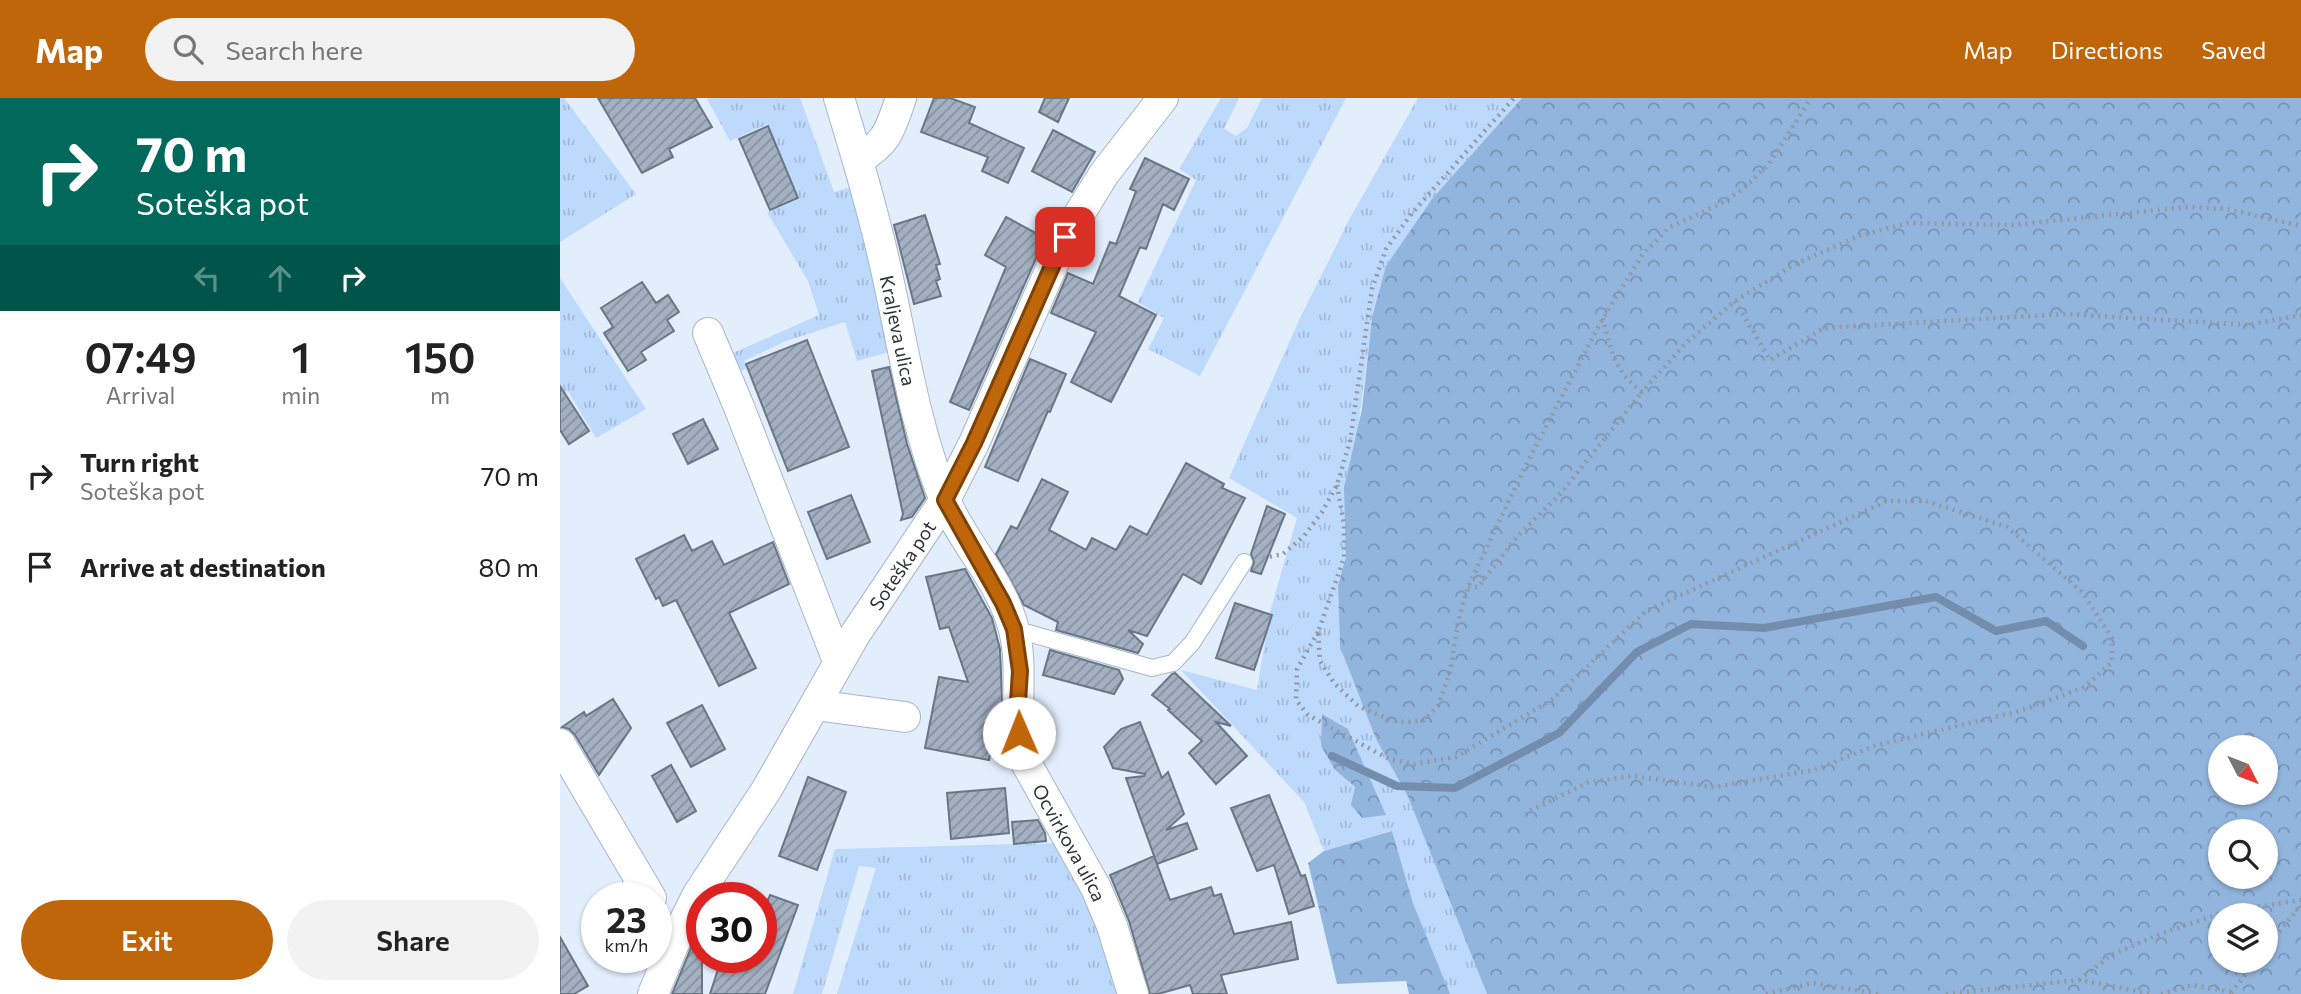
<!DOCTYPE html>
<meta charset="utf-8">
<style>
body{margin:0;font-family:Commissioner,sans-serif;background:#f2f2f2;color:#222;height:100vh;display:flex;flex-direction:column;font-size:26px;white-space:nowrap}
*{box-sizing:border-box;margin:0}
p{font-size:23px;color:#767676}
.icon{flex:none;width:38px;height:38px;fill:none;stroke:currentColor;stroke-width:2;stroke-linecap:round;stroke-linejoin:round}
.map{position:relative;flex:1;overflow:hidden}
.side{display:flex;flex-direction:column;background:#fff;width:560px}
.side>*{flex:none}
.banner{background:#00695c;color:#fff;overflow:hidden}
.needle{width:46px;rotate:132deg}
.controls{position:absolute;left:1648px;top:637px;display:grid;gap:14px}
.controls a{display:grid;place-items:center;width:70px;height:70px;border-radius:50%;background:#fff;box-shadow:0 2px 5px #0004;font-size:35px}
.speed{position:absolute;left:21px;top:784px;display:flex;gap:14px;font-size:35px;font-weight:700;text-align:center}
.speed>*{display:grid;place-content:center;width:91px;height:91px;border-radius:50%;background:#fff;box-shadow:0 2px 5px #0004;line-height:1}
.speed small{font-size:18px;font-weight:400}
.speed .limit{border:10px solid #d22;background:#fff;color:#111}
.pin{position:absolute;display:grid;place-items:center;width:60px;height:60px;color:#fff;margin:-30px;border-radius:14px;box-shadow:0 4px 10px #0006}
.me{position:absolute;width:77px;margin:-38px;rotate:359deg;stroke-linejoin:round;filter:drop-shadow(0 0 5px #0008)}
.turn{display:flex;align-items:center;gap:24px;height:147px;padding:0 21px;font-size:32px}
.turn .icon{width:91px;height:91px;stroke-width:2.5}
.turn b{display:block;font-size:49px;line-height:60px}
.lanes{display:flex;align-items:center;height:66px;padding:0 21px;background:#0003;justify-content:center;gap:35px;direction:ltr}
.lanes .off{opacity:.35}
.eta{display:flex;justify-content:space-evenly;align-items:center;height:119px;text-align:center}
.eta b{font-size:42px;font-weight:600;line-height:49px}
.primary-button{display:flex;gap:14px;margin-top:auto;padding:14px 21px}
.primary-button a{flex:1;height:80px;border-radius:42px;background:#bf650a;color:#fff;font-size:28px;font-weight:600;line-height:80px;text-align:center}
.primary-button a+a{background:#f2f2f2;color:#222}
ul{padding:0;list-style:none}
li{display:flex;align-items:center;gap:21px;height:91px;padding:0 21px}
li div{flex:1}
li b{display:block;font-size:26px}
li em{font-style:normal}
header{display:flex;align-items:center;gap:42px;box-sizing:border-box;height:98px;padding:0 35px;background:#bf650a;color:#fff}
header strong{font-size:33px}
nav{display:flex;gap:38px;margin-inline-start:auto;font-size:24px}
.search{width:490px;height:63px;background:#f2f2f2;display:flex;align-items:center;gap:18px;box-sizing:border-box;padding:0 24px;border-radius:38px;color:#767676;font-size:26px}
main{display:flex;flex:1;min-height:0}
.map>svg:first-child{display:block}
</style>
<header>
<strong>Map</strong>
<div class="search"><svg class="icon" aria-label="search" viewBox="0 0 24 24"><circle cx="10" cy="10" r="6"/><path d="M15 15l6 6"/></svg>Search here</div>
<nav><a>Map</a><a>Directions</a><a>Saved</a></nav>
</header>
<main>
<section class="side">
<div class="banner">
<div class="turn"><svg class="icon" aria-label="right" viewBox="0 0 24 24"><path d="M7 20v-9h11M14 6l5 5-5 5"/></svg><div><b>70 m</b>Soteška pot</div></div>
<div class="lanes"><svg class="icon off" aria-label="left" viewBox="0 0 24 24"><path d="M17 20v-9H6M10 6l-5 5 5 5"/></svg><svg class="icon off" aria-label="ahead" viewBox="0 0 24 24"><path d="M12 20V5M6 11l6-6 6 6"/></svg><svg class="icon" aria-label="right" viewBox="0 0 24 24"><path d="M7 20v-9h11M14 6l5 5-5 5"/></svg></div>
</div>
<div class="eta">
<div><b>07:49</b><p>Arrival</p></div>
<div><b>1</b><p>min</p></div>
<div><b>150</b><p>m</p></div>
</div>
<ul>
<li><svg class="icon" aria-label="right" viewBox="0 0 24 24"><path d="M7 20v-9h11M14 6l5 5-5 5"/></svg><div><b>Turn right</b><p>Soteška pot</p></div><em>70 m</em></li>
<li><svg class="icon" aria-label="arrive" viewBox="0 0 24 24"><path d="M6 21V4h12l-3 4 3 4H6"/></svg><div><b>Arrive at destination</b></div><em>80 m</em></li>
</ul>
<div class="primary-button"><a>Exit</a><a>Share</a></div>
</section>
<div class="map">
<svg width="1741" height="896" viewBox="0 0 1741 896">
<defs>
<pattern id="grass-tufts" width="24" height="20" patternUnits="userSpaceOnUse" patternTransform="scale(1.75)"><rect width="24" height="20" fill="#bdd9fc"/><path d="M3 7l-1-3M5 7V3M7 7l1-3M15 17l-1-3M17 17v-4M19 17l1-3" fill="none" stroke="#a3bbd9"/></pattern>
<pattern id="forest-crowns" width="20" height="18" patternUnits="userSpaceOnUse" patternTransform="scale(1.75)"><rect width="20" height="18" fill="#92b5de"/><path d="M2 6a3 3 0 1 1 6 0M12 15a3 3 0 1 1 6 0" fill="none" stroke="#7794b5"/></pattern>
<pattern id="building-hatch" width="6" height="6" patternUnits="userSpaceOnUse" patternTransform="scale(1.75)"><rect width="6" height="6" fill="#a3b0c2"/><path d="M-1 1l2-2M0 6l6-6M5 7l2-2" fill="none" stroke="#85909f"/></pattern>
</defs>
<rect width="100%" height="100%" fill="#e2eefc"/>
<path fill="url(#grass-tufts)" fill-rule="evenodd" d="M0,0H4L76,96L0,144Z
M149,0H240L274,94L292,89L336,252L297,263L285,224L226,243L184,263L187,270L174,277L166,258L259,217L248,183L207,114L240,101L208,26L170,43L147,1Z
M661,0H679L664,31L676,38L687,30L702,0H786L640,278L588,251L604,220L578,204L636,82L619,71Z
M858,0H962L937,29L812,221L786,427V459L778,487L780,549L816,641L848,699L927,896H890L853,805L832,733L764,753L744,704L621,572L697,592L710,514L737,420L669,380L740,220L790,120ZM788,631L825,716L775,672Z
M0,180L86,311L36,340L8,293L0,298Z
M498,745L521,783L562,896H277L316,770L299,768L262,896H233L275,751Z"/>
<path fill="url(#forest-crowns)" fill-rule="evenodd" d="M962,0H1741V896H927L848,699L816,641L780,549L778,487L786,459L784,390L802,311L812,220L826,168L872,101ZM1661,649H1706V695H1661ZM1661,733H1706V779H1661ZM1661,817H1706V863H1661Z
M762,616L788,631L826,717L802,720L791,707L795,689L775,672L761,648Z
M832,733L853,805L890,896H849L846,883L777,886L748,765L764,753Z"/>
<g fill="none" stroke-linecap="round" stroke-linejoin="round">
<path stroke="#748dad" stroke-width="8" d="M772,658L837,688L895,690L999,635L1077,554L1131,526L1204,530L1376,499L1436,533L1486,523L1523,548"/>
</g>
<path fill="url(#building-hatch)" stroke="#697686" stroke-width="2" d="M38,0H135L152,29L109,51L113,59L82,75Z
M374,0H390L415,9L409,25L464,50L448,85L422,73L428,59L361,34Z
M485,0H509L498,24L479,14Z
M208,28L238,100L210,112L179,41Z
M493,32L535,54L512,94L472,73Z
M585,60L629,81L614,112L603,106L586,151L580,149L559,198L596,217L551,304L511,284L536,234L491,215L508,175L533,186L550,144L556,146L576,93L570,91Z
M365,117L380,166L376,167L380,181L376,183L381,198L354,206L334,127Z
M446,119L485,140L409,312L390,304L446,169L425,157Z
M82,184L96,205L108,197L119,214L107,222L114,233L81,254L86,262L68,273L44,235L53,229L41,210Z
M247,242L289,349L228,373L186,266Z
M470,261L506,276L490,314L488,313L458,383L425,369Z
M329,269L347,346L365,400L352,419L341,422L343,416L312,273Z
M0,288L29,333L9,346L0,332Z
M143,321L158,351L128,366L113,336Z
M626,365L664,386L662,390L685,400L641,486L623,476L587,538L568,532L583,546L578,555L496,532L498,524L464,507L436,456L451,428L457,431L482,381L508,394L489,432L526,452L532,440L556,452L570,428L587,437Z
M291,397L310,444L267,461L248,414Z
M707,408L725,416L701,476L691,473L694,464L691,456Z
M124,437L132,453L152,443L164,467L213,444L229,486L169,515L196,570L159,588L116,502L103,508L99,499L96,501L76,461Z
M405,471L432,520L440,551L444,650L432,647L429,662L365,650L379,579L408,584L389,529L380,531L366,479Z
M675,505L712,517L694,572L656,560Z
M490,552L559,572L563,581L554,596L483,577Z
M615,575L671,628L656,624L687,658L656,686L629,655L642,643L608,612L610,611L592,597L612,576Z
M53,601L71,630L39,677L15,637L9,631L2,629L24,614L26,618Z
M142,607L165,651L131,669L107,625Z
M580,624L602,680L608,674L624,716L606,732L627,725L637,751L597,766L566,680L584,678L585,676L553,670L544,649L561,631Z
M111,667L136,713L117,724L92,678Z
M248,679L286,694L257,772L219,758Z
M445,690L449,735L391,741L387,695Z
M709,697L741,778L745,777L754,808L729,816L714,767L697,773L671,710Z
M478,722L485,735L486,743L454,746L452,724Z
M594,758L610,802L651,789L654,798L661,796L674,836L731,824L738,861L661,877L667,896H633L630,887L598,896H590L569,823L550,777Z
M210,797L238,807L205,896H150L162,859H201V799L208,802Z
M142,828V896H112L133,845Z
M0,839L28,888L14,896H0Z"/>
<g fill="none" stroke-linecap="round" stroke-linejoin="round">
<g stroke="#a8b6c7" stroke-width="18">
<path id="service" d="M454,531L592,570L613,565L632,545L684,464"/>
</g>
<g stroke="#a8b6c7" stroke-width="32">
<g id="minor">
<path id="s1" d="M279,0C295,52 311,105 323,158C342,239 353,324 384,400C403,446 442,483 454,532C465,576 451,620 465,663L536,790L552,828L573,896"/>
<path d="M298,62C328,44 330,32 341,0"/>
<path d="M148,235L179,309L278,563"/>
<path d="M255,607L345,619"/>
<path d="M0,646L91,800"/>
<path id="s2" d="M93,896L117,838L138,796L207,691L294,538L385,402L414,345L505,139L544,76L603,0"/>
</g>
</g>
<path stroke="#9099a4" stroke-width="4.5" stroke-dasharray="2 5" stroke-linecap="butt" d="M1175,203L1210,262L1264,230L1506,216L1688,227L1741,217
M1043,220C1051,253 1054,273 1082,294L1125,246L1175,203L1235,166L1299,138L1348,125L1453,127L1627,109L1667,111L1741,128
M777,387L784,426V460L758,534L760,563L774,585L798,608L833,623L851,624L864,622L878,608L890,574L898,524L908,489L965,369L1043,220L1083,156L1110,129L1160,106L1183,91L1209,66L1251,0
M703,460L723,456L744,438L762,414L777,387L790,343L812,191L826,151L852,115L954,0
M908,489H918L956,440L1001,395L1082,294
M758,534L737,571L736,602L748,617L829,661L854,666L896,659L993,601L1086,513L1327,403H1366L1447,429L1522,494L1552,540V564L1525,589L1460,613L1314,648L1254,672L1154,689L1072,678L1029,684L965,715
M1706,850L1741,807
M1519,882L1553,856L1603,835L1664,814L1741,802
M1671,895L1696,863
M1206,896L1253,885L1319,896
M1386,896L1519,882L1593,896
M1601,896L1632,887L1672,894"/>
<use href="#service" stroke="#fff" stroke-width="16"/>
<use href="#minor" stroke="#fff" stroke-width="30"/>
</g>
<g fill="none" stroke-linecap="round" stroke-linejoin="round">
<g stroke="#7c4206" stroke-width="18">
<path id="route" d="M459,635L457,620L460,573L454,531L443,505L385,402L414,345L505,139"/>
</g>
<use href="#route" stroke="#bf650a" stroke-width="12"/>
</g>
<g text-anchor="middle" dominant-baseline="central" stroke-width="7" stroke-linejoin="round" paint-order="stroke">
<g font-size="19" fill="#2b3138" stroke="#f7fafe">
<text stroke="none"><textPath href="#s1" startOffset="240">Kraljeva ulica</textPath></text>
<text stroke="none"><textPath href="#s2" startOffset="497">Soteška pot</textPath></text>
<text stroke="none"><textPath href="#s1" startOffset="789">Ocvirkova ulica</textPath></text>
</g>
</g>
</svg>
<div class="controls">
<a><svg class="needle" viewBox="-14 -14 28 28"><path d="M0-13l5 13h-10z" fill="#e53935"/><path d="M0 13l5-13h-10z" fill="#767676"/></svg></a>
<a><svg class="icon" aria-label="search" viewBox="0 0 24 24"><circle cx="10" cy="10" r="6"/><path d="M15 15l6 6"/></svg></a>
<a><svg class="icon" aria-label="layers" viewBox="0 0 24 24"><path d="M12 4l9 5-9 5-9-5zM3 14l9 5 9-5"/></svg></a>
</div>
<div class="speed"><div>23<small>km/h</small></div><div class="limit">30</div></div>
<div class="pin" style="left:505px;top:139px;background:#d93025"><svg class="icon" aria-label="arrive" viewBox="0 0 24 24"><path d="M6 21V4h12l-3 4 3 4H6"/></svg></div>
<svg class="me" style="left:459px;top:635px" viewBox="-20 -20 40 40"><circle r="19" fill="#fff"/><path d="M0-13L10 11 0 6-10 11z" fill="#bf650a"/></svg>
</div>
</main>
